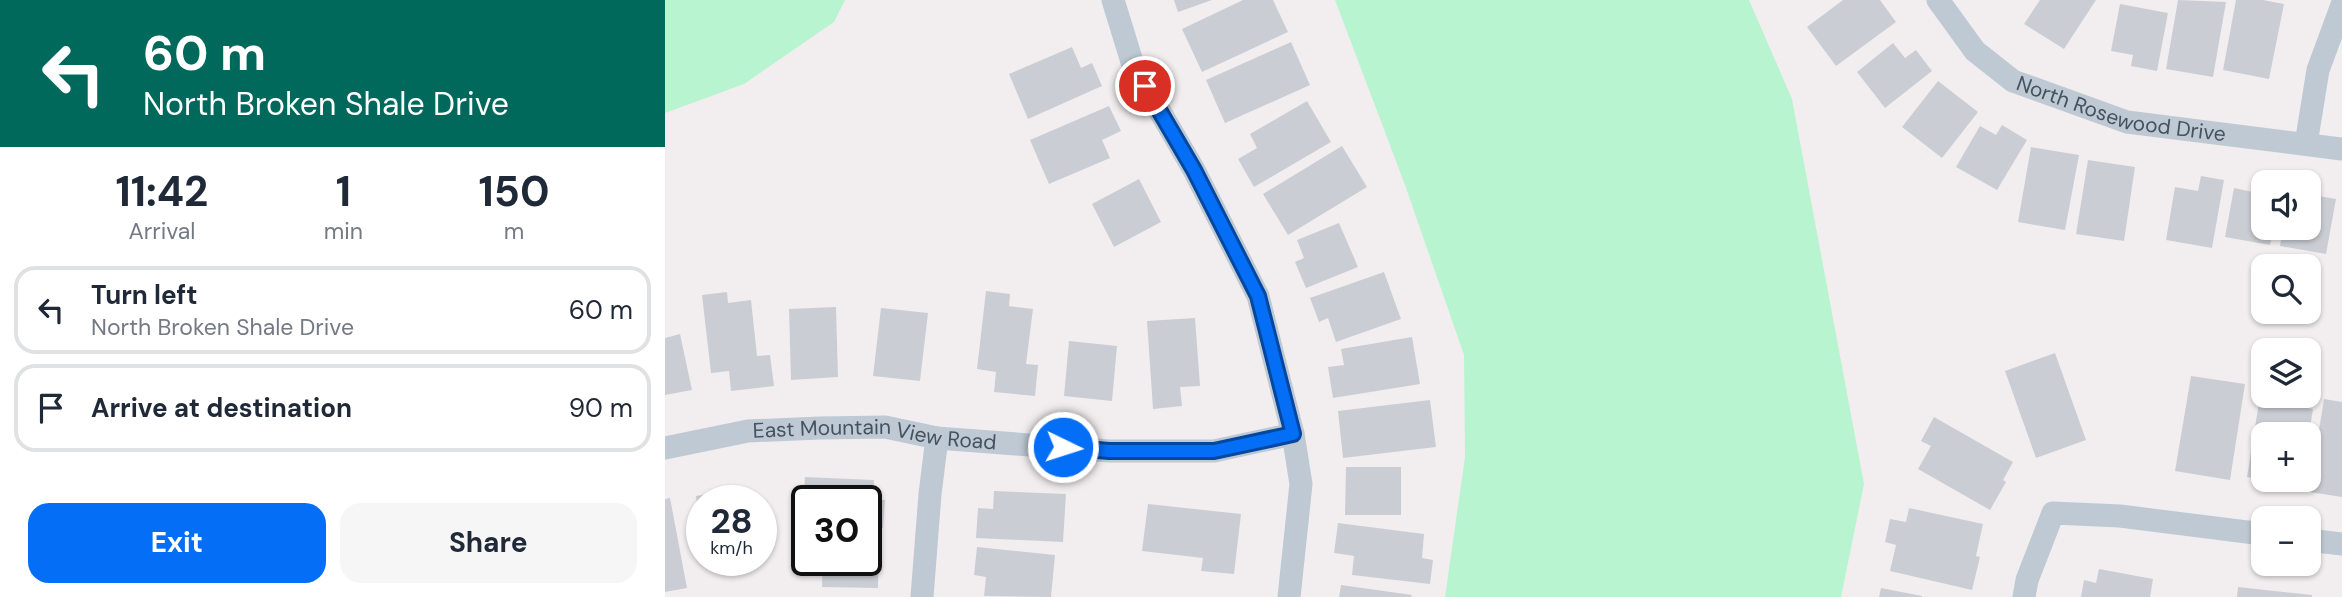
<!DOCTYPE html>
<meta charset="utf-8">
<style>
body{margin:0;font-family:"DM Sans",sans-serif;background:#f6f6f7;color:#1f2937;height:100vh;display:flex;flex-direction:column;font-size:26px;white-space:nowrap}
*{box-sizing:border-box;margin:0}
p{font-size:23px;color:#747a83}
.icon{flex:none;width:38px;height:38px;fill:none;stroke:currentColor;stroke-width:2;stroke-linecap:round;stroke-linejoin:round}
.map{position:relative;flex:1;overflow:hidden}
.sheet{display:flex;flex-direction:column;background:#fff;width:665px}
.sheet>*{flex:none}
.top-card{background:#00695c;color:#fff;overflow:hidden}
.controls{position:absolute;left:1586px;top:170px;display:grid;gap:14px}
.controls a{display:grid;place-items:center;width:70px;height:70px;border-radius:14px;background:#fff;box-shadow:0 2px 5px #0004;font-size:35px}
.speed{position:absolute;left:21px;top:485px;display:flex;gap:14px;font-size:35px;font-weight:700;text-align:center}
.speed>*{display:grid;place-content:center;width:91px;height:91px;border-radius:50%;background:#fff;box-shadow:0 2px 5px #0004;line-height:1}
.speed small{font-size:18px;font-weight:400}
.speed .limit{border:4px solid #111;border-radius:10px;background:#fff;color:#111}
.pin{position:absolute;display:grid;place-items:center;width:60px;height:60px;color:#fff;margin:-30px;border:4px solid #fff;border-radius:50%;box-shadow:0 2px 7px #0007}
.me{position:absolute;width:77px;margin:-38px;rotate:94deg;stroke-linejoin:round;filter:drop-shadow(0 0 5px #0008)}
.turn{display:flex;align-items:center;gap:24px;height:147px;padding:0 28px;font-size:32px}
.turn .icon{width:91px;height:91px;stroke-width:2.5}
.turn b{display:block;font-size:49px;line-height:60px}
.eta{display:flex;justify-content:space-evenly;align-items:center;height:119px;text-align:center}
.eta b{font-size:42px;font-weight:700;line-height:49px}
.primary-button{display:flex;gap:14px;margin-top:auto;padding:14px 28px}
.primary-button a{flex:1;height:80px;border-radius:21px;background:#046ff6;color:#fff;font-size:28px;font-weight:700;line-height:80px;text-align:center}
.primary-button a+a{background:#f6f6f7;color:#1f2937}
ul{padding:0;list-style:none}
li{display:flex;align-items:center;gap:21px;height:88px;margin:0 14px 10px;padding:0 14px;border:4px solid #e0e1e3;border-radius:21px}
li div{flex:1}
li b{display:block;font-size:26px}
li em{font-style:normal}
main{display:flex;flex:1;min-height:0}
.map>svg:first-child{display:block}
</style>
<main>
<section class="sheet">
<div class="top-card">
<div class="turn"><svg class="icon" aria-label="left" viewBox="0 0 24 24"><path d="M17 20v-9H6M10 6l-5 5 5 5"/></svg><div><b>60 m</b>North Broken Shale Drive</div></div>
</div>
<div class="eta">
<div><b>11:42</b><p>Arrival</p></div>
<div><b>1</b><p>min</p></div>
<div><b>150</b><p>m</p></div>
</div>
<ul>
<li><svg class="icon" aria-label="left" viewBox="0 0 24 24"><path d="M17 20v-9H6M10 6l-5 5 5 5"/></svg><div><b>Turn left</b><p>North Broken Shale Drive</p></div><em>60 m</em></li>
<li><svg class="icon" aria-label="arrive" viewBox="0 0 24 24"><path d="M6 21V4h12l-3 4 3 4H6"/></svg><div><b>Arrive at destination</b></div><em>90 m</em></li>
</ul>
<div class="primary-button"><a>Exit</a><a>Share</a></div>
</section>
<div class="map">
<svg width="1677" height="597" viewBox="0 0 1677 597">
<rect width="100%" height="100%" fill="#f2eeef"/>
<path fill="#b8f4cf" d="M0,0H180L169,22L79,84L0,113Z
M670,0H1084L1127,99L1199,484L1176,597H780L800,457L799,355L740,185Z"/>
<path fill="#caced4" d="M509,0H547L513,12Z
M578,0H608L623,32L537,72L517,29Z
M1178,0H1215L1231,22L1171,66L1142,27Z
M1375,0H1431L1399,49L1359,24Z
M1513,0L1561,2L1548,77L1501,69Z
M1571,0H1598L1619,4L1604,79L1558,70Z
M1455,4L1503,13L1492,71L1466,66L1468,55L1446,51Z
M626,42L645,85L560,123L541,80Z
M1228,43L1240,58L1251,50L1267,71L1220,108L1192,72Z
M407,47L416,68L427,63L437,86L363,119L344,74Z
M1273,81L1313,112L1277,158L1237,127Z
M642,101L666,142L589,187L573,159L592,148L585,134Z
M444,106L456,131L437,140L445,158L384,184L365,140Z
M1337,125L1362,140L1332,190L1291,167L1315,126L1331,135Z
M677,146L702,187L623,235L598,194Z
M1366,147L1414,155L1400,230L1353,222Z
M1423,160L1470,167L1459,241L1411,234Z
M1536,176L1559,180L1547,248L1501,240L1510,187L1533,191Z
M474,179L496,222L449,247L427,204Z
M1590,182L1598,183V228H1609L1605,245L1560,237L1569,188L1588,192Z
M1643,194L1671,199L1661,254L1615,246L1618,228H1643Z
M674,223L693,267L641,288L630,262L639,258L632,240Z
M719,272L736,319L671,342L663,318L654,322L645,298Z
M321,291L345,294L344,306L368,309L361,364L373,365L370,396L329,392L331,372L312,369Z
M62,292L63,303L86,300L92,356L105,355L109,386L66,391L64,371L46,373L37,295Z
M171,307L173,377L126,380L124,309Z
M216,308L263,313L255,381L208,376Z
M530,318L535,386L515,387L517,406L488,409L482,321Z
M15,334L27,390L0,395V338Z
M747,337L755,384L668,398L663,367L679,365L676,349Z
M404,341L452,346L447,401L399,396Z
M1390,353L1421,440L1371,458L1340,371Z
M1526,376L1580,384L1565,480L1510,471Z
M1596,390L1598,396H1621L1620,404L1648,409L1644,434H1598V480L1582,477Z
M1659,399L1677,402V497L1644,492Z
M765,400L771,447L678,458L673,411Z
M1269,417L1348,462L1338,480L1341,482L1325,510L1253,469L1266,446L1256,441Z
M681,467H736V515H680Z
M140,477L209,480L208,500H220L218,528L201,527V500H142V525L137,524Z
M1604,480H1637L1635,486Z
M79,488L81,500H37L35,525L31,496Z
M329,491L401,494L398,542L311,538L313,508L328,509Z
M5,498L22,588L0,592V499Z
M483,504L576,514L569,574L536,571L538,558L477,551Z
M1244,508L1318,524L1311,556L1315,557L1307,590L1225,571L1231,545L1220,542L1225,519L1241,522Z
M673,523L759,534L757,558L768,560L765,584L687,575L689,556L669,553Z
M201,540H214L213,588L157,587L158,560H201Z
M312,547L390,555L386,597L319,596L321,577L309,575Z
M1434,569L1488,579L1485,597H1416L1419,580L1431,583Z
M676,585L747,595L746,597H674Z
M1573,587L1647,595V597H1572Z
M1216,588L1257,596V597H1214Z"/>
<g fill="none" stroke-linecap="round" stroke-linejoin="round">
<g stroke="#bec9d3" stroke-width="23">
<path d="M448,0L468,65L529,170L593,296L628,434L636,484L624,597"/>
<path id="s1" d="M1273,0L1310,51L1348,81L1462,122L1677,149"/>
<path d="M1641,144L1653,70L1677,5"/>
<path id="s2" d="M0,448L83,431L155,428L220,427L272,438L444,451H549L628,434"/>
<path d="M1643,540L1677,544"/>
<path d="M257,597L265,494L272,438"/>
<path d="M1359,597L1362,580L1388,513L1455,516L1598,534"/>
</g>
</g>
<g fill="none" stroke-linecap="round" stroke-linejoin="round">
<g stroke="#0348a0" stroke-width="18">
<path id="route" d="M398,447L444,451H549L628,434L593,296L529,170L480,86"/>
</g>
<use href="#route" stroke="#046ff6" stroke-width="12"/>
</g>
<g text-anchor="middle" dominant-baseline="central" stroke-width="7" stroke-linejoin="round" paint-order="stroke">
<g font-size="21" fill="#45525f" stroke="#fff">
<text stroke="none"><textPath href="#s1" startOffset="224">North Rosewood Drive</textPath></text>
<text stroke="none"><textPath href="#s2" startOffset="212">East Mountain View Road</textPath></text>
</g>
</g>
</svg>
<div class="controls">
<a><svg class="icon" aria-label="sound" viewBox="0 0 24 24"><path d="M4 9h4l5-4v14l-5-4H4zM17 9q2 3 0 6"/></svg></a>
<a><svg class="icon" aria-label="search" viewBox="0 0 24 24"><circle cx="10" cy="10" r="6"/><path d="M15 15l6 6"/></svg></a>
<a><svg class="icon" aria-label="layers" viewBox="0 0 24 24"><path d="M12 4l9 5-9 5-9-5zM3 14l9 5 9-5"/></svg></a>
<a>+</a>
<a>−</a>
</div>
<div class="speed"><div>28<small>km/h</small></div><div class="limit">30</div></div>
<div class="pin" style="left:480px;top:86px;background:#d93025"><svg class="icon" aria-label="arrive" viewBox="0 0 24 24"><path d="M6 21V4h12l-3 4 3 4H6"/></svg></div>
<svg class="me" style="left:398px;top:447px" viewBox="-20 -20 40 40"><circle r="17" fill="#046ff6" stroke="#fff" stroke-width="3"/><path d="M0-11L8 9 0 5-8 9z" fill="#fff"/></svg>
</div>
</main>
